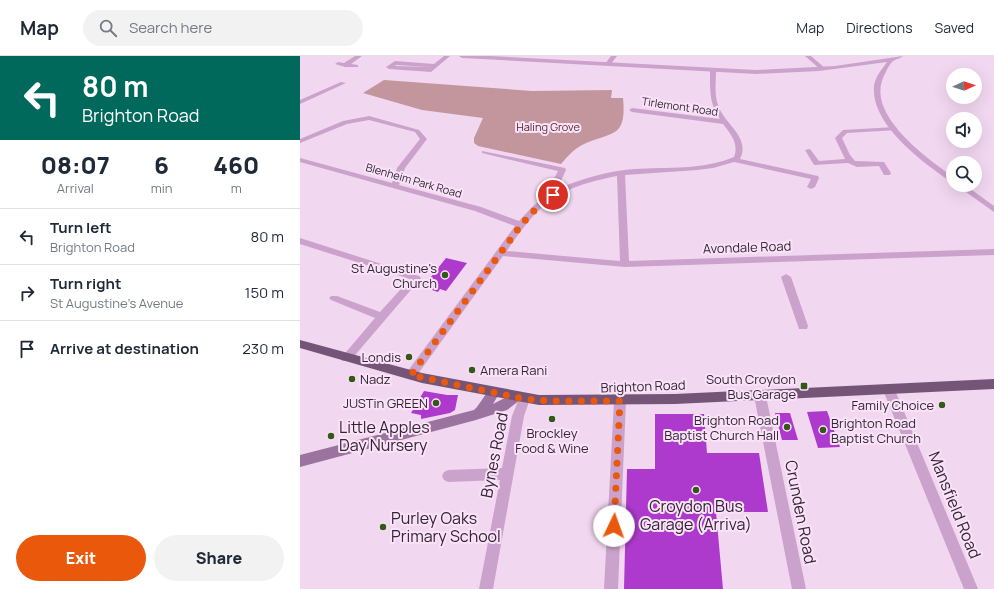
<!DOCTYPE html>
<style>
body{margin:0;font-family:Manrope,sans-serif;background:#f2f2f3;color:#1f2937;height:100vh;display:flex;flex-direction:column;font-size:15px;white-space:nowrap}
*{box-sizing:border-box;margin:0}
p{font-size:13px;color:#747a83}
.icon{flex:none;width:22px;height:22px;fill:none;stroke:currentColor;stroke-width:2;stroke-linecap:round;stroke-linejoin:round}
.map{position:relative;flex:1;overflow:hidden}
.side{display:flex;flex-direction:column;background:#fff;width:300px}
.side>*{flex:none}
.banner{background:#00695c;color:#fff;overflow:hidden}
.needle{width:26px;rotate:87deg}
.fabs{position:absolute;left:646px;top:12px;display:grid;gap:8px}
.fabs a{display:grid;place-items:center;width:36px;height:36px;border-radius:50%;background:#fff;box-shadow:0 4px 16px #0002;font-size:20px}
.pin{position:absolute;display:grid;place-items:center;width:34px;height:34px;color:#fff;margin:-17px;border:2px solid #fff;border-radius:50%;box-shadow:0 1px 4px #0007}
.me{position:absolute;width:44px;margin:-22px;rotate:3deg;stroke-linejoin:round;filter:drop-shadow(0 0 3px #0008)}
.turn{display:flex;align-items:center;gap:14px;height:84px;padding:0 16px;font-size:18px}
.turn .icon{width:52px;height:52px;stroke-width:2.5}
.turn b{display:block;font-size:28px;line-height:34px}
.eta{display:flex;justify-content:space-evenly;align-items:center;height:68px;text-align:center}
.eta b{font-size:24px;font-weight:800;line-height:28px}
.primary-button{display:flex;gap:8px;margin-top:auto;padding:8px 16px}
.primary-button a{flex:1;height:46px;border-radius:24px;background:#ea580c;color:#fff;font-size:16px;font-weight:800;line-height:46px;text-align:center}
.primary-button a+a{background:#f2f2f3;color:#1f2937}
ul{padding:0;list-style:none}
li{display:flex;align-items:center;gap:12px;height:56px;padding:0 16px;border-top:1px solid #e0e1e3}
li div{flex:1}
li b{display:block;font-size:15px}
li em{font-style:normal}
header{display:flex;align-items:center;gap:24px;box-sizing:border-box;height:56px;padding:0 20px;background:#fff;border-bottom:1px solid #e0e1e3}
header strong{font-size:19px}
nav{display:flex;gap:22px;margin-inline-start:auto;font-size:14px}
.search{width:280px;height:36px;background:#f2f2f3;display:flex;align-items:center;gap:10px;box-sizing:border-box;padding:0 14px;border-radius:22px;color:#747a83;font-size:15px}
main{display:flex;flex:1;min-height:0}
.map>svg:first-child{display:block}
</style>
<header>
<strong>Map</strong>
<div class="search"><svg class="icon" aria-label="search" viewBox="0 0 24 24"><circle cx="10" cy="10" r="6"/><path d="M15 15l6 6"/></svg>Search here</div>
<nav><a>Map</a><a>Directions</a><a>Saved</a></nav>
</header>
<main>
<section class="side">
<div class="banner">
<div class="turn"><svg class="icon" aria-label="left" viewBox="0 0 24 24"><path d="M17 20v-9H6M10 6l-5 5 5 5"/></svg><div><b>80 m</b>Brighton Road</div></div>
</div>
<div class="eta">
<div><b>08:07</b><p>Arrival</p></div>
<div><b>6</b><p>min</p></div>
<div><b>460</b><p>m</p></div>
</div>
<ul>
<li><svg class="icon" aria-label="left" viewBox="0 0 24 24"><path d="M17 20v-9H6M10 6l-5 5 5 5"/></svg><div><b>Turn left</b><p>Brighton Road</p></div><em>80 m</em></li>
<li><svg class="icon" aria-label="right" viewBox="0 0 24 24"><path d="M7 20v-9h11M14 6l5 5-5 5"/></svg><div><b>Turn right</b><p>St Augustine's Avenue</p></div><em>150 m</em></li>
<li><svg class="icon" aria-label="arrive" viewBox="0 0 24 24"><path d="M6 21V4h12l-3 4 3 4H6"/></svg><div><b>Arrive at destination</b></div><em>230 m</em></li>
</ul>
<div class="primary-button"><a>Exit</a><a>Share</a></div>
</section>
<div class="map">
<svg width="694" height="533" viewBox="0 0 694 533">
<rect width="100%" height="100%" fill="#f2d7f0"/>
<path fill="#c2969c" d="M84,24L232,35L312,34L311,42H323C327,84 311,75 282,89C273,94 267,101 261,108L178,90L174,87V82L183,62L122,54L63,37Z"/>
<path fill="#ad3acd" d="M146,202L167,207L146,235L140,233L138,236L123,231Z
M124,335L147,339H158L155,354L150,357L121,363V359L111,357Z
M527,355L540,391L518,392L507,356Z
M475,357H490L498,384H482Z
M355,358H404L407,397H459L468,456H416L423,533H324L327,413H355Z"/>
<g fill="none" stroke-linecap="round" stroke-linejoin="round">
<path fill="#cba2cb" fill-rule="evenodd" d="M55,0H62L51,8L58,9V11H45L35,8L38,6L44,7Z
M144,0H150L131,16L89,13L86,11L95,5L134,8ZM96,9L131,11L95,10Z
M311,0H317L310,9H306L305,8Z
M505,0H511L526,13L521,14Z
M413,13L416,15C416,26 414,38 418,49C424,68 451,81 440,103L518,120L519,122L515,131L511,133L507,131L511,123L434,106L413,112L397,114L325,119L329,205L694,193V199L325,211L203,200L115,322L111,324L107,322L106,319L107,316L215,170L175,155L0,106V102L92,127L97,112L120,83L115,76L69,64L47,68L0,87V83L43,65L69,60L119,74L127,83L105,112L99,129L181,151L219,165L233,150L249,137V132L258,115L182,97V95L265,112L266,114L257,133C281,123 308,115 334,113C367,111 403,114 434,101C439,88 431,78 423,68L332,56L329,54L332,52L420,63C409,48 410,33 410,15ZM317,120L320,205L207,195C241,145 257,132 317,120Z
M41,26L46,27L0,48V44Z
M595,71L597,72V74L547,77L542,82L550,99L555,105L584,106L591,117L590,119H584L579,110L557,111L548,107L514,109L505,94L510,93L519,105L545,103L535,82L543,74Z
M0,182L119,220L121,222L50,305H42L41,302L75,262L31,244L29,242L31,240H37L80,256L110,223L0,188Z
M486,218L491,221L508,270L507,273H499L498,270L481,221Z
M589,329L593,331L595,334L678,533H664L583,334L585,331Z
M460,335L464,337L466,340L506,533H492L454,340L456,337Z
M224,338L228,340L230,343L224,360L193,533H179L200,424L148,426L144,424L142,420L144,416L148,414L202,412L212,360L220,340Z
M320,340L324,342L326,345L318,533H304L314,345L316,342Z"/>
<path fill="#cba2cb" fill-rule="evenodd" d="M159,0H191L456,14L535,10L603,0C600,3 595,3 592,6C590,8 587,13 586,16C561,56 626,101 653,121V126C646,124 639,117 633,113C609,95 571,63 574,30C575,21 582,13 587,6L519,15L456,18L162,2Z
M656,129H665L694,150V156Z"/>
<path fill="#9a749e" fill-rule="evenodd" d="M194,331L198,333L200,336L193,348L216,336L220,338L222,341L220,344L207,354L176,364L0,411V399L174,354C181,348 186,334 194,331Z"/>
<path fill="#745578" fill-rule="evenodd" d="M0,284L122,317L239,339L375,338L694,323V333L375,348L239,349L122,327L0,292Z"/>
</g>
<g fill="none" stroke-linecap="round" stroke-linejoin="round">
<path stroke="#ea580c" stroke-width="7" stroke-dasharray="0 12.6" d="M253,139L242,146L221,169L111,319L224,343L252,345H320L314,470"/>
</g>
<g fill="#325918" stroke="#fae3f8" stroke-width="1.5">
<circle cx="145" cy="219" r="4"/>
<circle cx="109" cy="301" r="4"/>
<circle cx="172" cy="314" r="4"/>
<circle cx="52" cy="323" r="4"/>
<rect x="500" y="326" width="8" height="8" rx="2"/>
<circle cx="136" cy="347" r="4"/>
<circle cx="642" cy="349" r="4"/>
<circle cx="252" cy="363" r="4"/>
<circle cx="487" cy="371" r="4"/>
<circle cx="523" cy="374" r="4"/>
<circle cx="31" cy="380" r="4"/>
<circle cx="396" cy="434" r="4"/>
<circle cx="83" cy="471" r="4"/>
</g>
<g text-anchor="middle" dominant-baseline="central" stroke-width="4" stroke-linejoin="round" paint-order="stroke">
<g font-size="11" fill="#332535" stroke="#fae3f8">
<text transform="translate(380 50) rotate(8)">Tirlemont Road</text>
<text transform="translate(114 124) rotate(16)">Blenheim Park Road</text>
</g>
<g font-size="11" fill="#55272c" stroke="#fae3f8">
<text x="248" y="70">Haling Grove</text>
</g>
<g font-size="13" fill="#332535" stroke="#fae3f8">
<text transform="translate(447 191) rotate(-2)">Avondale Road</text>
<text transform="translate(343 330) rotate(-2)">Brighton Road</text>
</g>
<g font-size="13" fill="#332535" stroke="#fae3f8" text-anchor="end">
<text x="137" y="212">St Augustine's<tspan x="137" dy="15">Church</tspan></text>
<text x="101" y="301">Londis</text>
<text x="180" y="314" text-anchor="start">Amera Rani</text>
<text x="60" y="323" text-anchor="start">Nadz</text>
<text x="496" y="323">South Croydon<tspan x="496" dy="15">Bus Garage</tspan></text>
<text x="128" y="347">JUSTin GREEN</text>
<text x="634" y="349">Family Choice</text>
<text x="479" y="364">Brighton Road<tspan x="479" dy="15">Baptist Church Hall</tspan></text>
<text x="531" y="367" text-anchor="start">Brighton Road<tspan x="531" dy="15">Baptist Church</tspan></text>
<text x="252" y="377" text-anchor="middle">Brockley<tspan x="252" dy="15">Food &amp; Wine</tspan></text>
</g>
<g font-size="16" fill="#332535" stroke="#fae3f8" text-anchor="start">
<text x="39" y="371">Little Apples<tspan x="39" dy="18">Day Nursery</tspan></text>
<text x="396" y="450" text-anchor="middle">Croydon Bus<tspan x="396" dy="18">Garage (Arriva)</tspan></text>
<text x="91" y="462">Purley Oaks<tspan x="91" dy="18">Primary School</tspan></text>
</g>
<g font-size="16" fill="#332535" stroke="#fae3f8">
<text transform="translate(194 399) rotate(-79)">Bynes Road</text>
<text transform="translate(655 449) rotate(68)">Mansfield Road</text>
<text transform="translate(501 456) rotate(79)">Crunden Road</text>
</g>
</g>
</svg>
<div class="fabs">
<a><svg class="needle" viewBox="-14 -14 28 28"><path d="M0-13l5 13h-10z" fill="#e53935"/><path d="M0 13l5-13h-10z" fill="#747a83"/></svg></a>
<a><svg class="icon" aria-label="sound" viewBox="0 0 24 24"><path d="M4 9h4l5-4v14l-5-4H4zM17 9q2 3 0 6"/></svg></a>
<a><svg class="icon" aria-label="search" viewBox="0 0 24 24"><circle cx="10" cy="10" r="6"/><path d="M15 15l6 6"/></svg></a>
</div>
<div class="pin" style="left:253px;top:139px;background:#d93025"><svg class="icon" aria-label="arrive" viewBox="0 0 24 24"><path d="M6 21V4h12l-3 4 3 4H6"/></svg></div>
<svg class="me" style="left:314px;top:470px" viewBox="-20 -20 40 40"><circle r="19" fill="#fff"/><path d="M0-13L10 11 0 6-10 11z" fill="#ea580c"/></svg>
</div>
</main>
